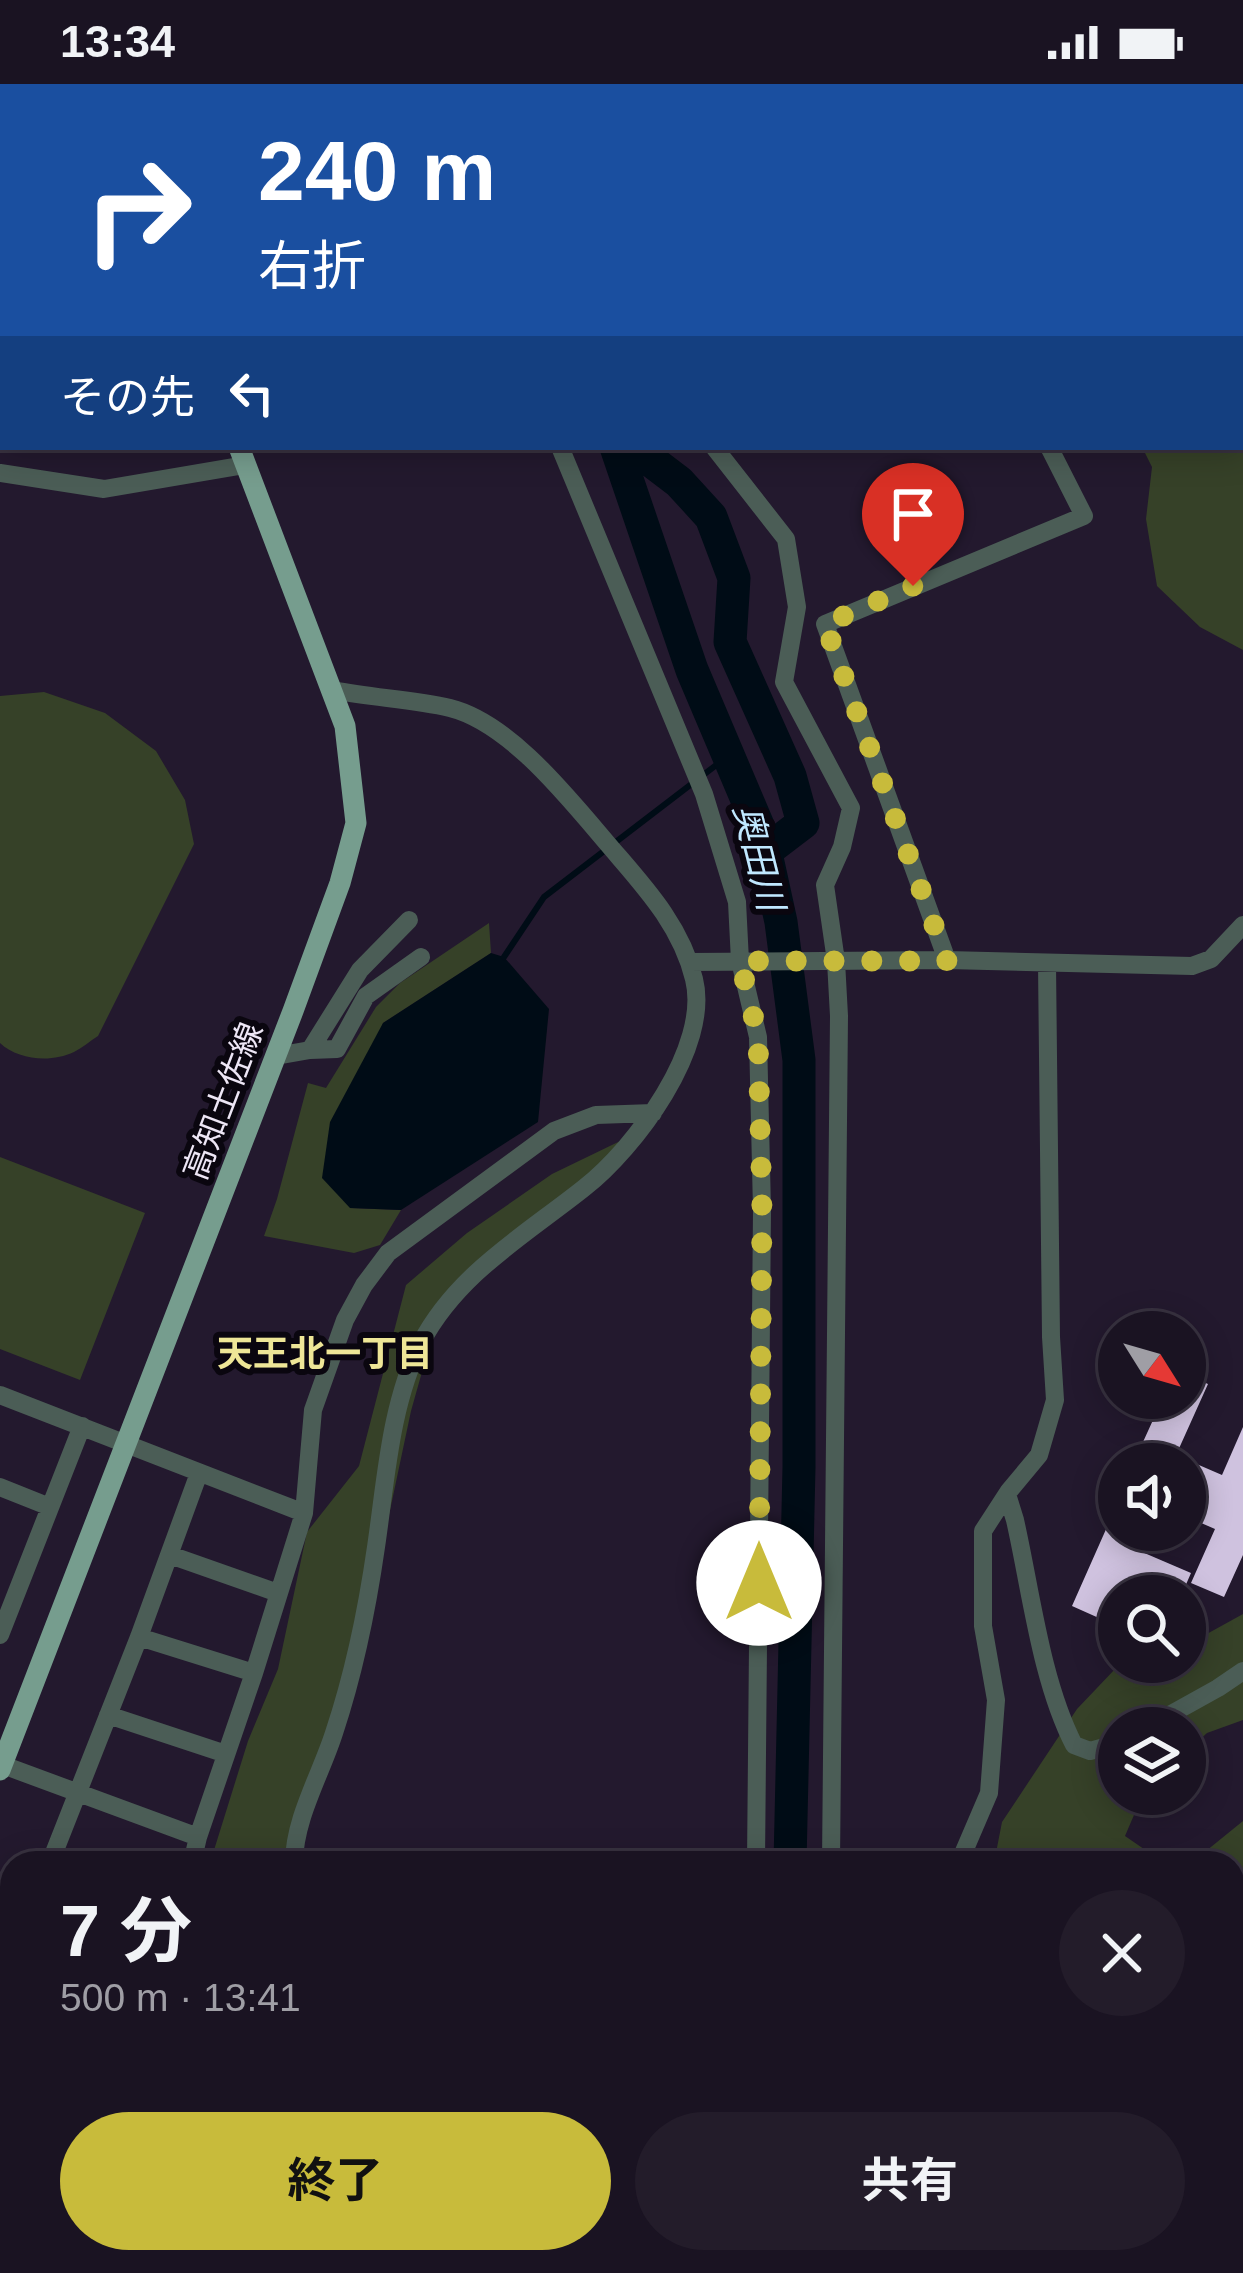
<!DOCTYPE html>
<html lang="ja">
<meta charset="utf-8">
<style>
body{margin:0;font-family:Helvetica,"Noto Sans JP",sans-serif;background:#231c2a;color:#f1f3f6;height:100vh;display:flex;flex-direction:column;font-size:45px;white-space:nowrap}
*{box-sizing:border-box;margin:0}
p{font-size:39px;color:#9f9ea5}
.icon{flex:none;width:66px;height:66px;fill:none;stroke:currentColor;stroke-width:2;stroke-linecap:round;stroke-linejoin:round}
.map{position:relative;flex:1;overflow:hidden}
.drawer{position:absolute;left:0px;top:1767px;width:1245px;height:423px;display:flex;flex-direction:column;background:#1a1322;border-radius:36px 36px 0 0;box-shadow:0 6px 30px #0003,0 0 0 3px #383240}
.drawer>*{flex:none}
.top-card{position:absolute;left:0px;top:0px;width:1245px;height:366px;box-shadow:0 6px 30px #0003,0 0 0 3px #383240;background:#1a4fa0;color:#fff;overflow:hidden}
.needle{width:78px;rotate:127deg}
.fabs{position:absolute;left:1098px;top:1227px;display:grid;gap:24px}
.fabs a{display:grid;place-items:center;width:108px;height:108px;border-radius:50%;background:#1a1322;box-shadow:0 6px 30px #0003,0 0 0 3px #383240;font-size:60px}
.pin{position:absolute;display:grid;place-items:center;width:102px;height:102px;color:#fff;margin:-123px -51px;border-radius:50% 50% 50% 0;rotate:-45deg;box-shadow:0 0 12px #0007}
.pin .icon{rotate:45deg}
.me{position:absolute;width:132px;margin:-66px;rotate:0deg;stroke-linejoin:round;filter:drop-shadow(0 0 9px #0008)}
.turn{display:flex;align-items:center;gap:42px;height:252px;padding:0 60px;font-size:54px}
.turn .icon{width:156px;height:156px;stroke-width:2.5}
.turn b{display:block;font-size:84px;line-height:102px}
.then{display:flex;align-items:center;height:114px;padding:0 60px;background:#0003;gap:24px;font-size:45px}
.round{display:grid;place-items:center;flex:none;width:126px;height:126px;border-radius:63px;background:#231c2a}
.headline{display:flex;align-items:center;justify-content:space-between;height:204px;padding:0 60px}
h1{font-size:72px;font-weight:700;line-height:90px}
.cta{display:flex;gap:24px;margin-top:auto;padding:24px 60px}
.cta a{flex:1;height:138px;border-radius:72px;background:#c8bb3b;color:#111;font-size:48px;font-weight:700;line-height:138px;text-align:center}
.cta a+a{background:#231c2a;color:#f1f3f6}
.status{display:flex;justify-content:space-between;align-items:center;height:84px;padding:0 60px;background:#1a1322;direction:ltr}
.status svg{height:33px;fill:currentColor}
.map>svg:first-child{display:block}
</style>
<div class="status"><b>13:34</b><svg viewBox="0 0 49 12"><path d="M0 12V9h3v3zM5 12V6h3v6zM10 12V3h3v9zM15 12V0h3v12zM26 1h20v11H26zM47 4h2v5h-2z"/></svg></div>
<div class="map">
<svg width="1243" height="2189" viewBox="0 0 1243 2189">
<rect width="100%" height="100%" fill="#23192e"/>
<path fill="#364128" d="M912,0H1243V566L1200,543L1157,502L1146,435L1152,383L1142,363H1242V3H911Z
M44,608L105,629L156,667L185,716L194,760L98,952C90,957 82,964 74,968C51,979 18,976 0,959V612Z
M489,839L491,869L383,939L350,1124L401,1126L380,1161L354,1169L264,1152L277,1115L308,999L326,1004L376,923L400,899Z
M645,1045L440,1224L411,1327L367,1535L290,1779H210L248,1657L278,1585L307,1448L359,1382L406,1201L467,1149L552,1090Z
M0,1073L145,1129L80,1296L0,1265Z
M1243,1530V1636L1207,1649L1185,1669V1644H1119V1710H1143L1125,1752L1157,1774L1206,1767L1243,1737V2189H922L920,2178H1233V1779H994L1002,1738L1077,1625L1116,1584L1136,1578H1185V1562Z"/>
<path fill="#000c16" d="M491,869L504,873L549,925L538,1038L401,1126L350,1124L322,1094L330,1038L383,939Z"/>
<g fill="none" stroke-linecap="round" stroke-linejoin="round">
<path stroke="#000c16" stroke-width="6" d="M504,873L544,813L728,672"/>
<path stroke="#000c16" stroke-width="33" d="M467,0L469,3
M616,363L692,586L762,751L781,838L799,976V1383L790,1779
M633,363L679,398L711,433L734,494L730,558L790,692L803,739L765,768
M787,2189L788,2178"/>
</g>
<path fill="#cfc2df" d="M1185,1290L1208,1300L1172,1380H1133L1163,1314H1185Z
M1243,1343V1471L1224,1513L1191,1499L1215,1445L1185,1432V1375L1222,1391Z
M1119,1416V1446H1143L1135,1465L1191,1489L1181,1512H1119V1543L1072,1522Z"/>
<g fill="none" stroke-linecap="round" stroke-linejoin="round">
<path stroke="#6a6174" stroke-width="3" stroke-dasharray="9 9" stroke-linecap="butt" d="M1144,0L1145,3
M1242,131L1243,132
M1242,300H1243"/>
<path stroke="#4b5d56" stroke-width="18" d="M407,0L408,3
M502,0L503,3
M880,3L881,0
M0,69L3,68
M560,363L704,710L737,818L740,877L758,953L762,1126L756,1779
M714,363L786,455L797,523L784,598L851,724L842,763L825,801L836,877L839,932L831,1779
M0,389L104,405L245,381
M947,876L825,540L1084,432L1049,363
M689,878L947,876L1192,882L1211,875L1243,841
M310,966L337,965L366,912L421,873
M276,972L310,966L360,886L409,836
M0,1311L304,1429
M0,1403L50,1423
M1007,1410L1015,1436C1031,1507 1041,1597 1074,1661L1090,1667L1119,1659
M170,1471L278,1509
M0,1551L82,1342
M139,1553L254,1589
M108,1631L226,1670
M1146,1644L1218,1604L1243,1587
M0,1680L198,1753
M50,1779L139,1553L199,1389
M192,1779L198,1753L254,1589L304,1429L313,1326L345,1236L364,1201L388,1169L554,1047L596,1031L653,1029
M294,1779C294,1735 321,1690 334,1649C354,1589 367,1526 376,1463C386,1396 390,1321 421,1259C457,1190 525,1151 584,1104C635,1064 711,963 694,895C682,846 651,810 619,773C576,724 514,640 450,624C412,615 372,614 333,606
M959,1779L989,1709L996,1616L983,1542V1447L1009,1407L1039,1371L1055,1316L1051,1253L1047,879
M0,1915L12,1883
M205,2178L206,2189
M309,2178V2189
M900,2178L908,2189
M753,2189V2178
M828,2189V2178"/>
<path stroke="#769d8e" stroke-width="21" d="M105,0L106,3
M0,1686L293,927L340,799L356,739L345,642L239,363"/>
</g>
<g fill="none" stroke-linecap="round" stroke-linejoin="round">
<path stroke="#c8bb3b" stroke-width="21" stroke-dasharray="0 37.8" d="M759,1499L762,1126L758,952L740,877H947L825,540L913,502"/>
</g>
<g text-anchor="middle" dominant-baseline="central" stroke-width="12" stroke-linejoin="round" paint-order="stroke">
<g font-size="33" fill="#ede6f5" stroke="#0a060f">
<text transform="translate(223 1017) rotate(-69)">高知土佐線</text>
</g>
<g font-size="36" font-style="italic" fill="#c0e8ff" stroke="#0a060f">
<text transform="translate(759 773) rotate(76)">奥田川</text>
</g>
<g font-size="36" font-weight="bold" fill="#eee697" stroke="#0a060f">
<text x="325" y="1269">天王北一丁目</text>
</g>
</g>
</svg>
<div class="fabs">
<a><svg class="needle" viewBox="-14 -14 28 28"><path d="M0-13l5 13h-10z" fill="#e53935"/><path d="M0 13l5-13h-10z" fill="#9f9ea5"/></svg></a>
<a><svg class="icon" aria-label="sound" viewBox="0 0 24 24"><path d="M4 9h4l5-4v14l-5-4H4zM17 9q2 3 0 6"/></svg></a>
<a><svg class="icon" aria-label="search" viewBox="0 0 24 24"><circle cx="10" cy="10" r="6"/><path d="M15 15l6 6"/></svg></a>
<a><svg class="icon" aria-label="layers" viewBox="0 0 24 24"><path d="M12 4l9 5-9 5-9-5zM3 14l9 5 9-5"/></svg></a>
</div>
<div class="pin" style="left:913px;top:502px;background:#d93025"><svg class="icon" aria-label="arrive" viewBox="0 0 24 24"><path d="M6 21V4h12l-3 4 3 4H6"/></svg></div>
<svg class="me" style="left:759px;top:1499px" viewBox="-20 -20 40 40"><circle r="19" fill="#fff"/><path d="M0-13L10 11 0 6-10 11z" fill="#c8bb3b"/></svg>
<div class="top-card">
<div class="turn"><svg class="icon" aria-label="right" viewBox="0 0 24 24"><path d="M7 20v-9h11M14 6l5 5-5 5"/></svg><div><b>240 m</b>右折</div></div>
<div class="then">その先<svg class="icon" aria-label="left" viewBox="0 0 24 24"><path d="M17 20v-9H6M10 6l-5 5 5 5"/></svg></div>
</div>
<section class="drawer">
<div class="headline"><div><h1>7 分</h1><p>500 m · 13:41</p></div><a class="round"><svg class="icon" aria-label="close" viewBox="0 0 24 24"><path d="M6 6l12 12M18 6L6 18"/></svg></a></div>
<div class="cta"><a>終了</a><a>共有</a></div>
</section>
</div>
